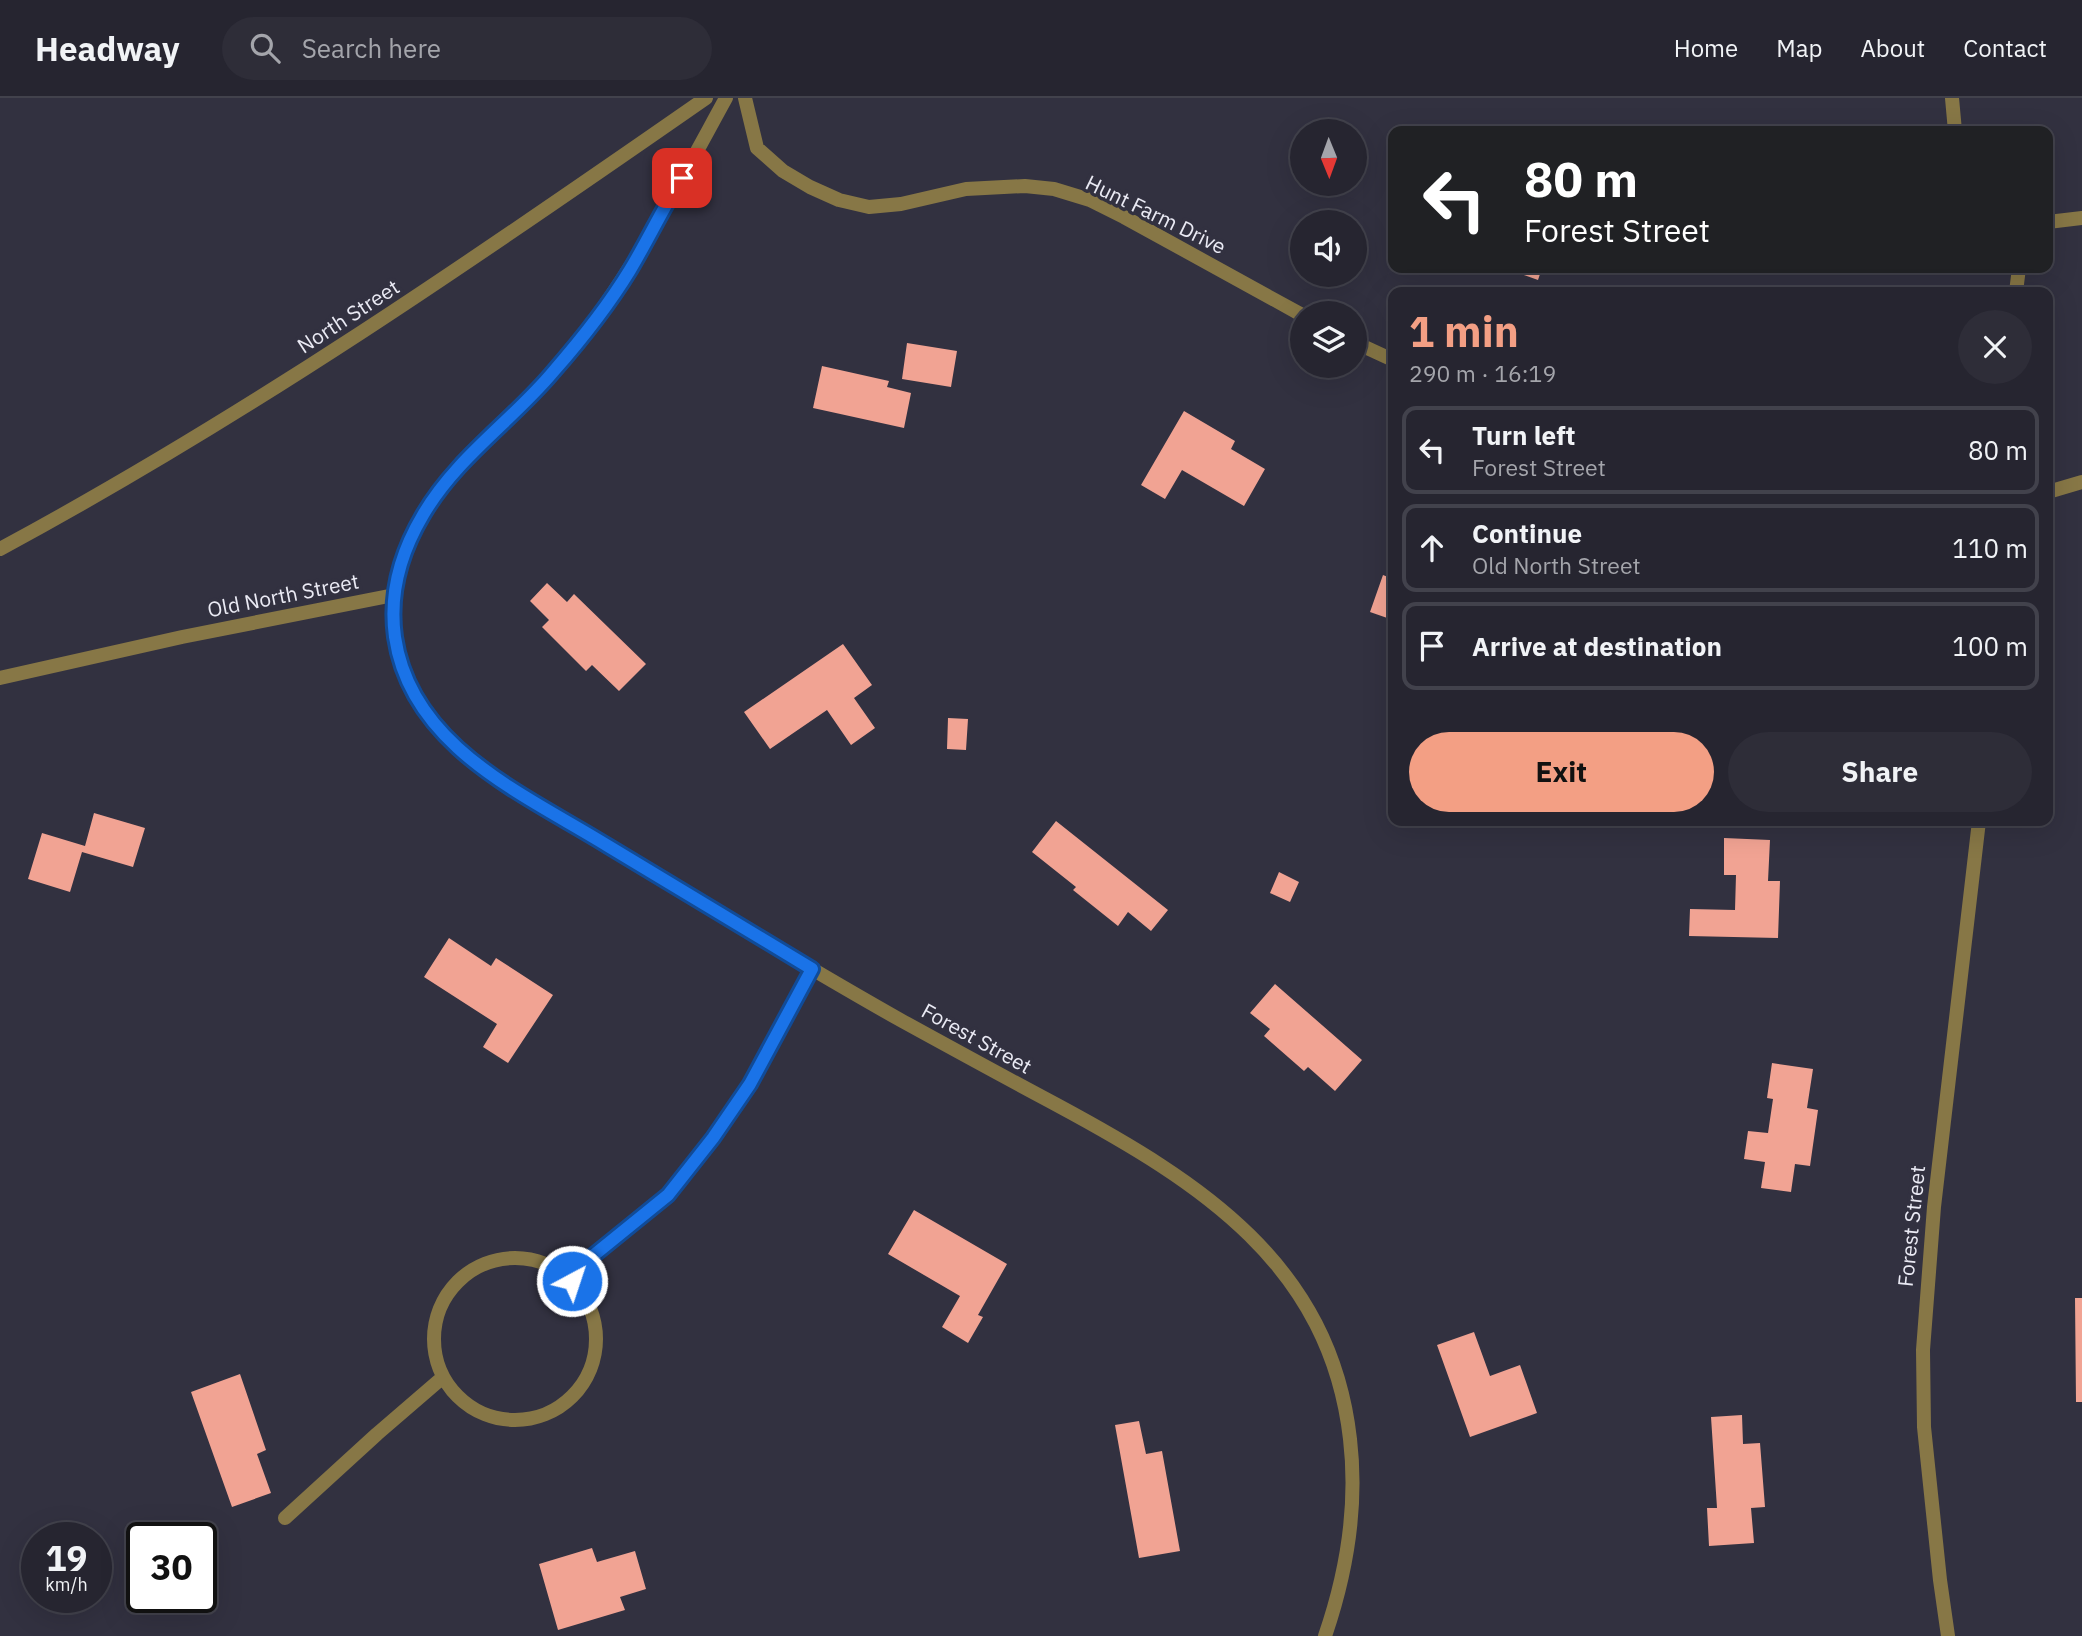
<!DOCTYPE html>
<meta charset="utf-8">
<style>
body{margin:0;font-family:"IBM Plex Sans",sans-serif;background:#2e2d38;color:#f1f3f6;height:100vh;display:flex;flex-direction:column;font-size:26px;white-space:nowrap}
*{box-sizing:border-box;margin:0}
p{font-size:23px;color:#a4a5ab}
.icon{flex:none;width:38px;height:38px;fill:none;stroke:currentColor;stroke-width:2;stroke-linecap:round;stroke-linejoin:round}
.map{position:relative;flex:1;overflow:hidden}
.sheet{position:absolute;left:1388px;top:189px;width:665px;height:539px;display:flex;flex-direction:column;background:#262530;border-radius:14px;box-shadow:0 7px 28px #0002,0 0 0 2px #42424c}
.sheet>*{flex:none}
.top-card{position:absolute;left:1388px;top:28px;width:665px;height:147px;border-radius:14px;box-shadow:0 7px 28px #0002,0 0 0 2px #42424c;background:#202124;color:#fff;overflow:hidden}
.needle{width:46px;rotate:179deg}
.controls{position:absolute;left:1290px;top:21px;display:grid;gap:14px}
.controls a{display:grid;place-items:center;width:77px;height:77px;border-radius:50%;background:#262530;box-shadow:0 7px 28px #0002,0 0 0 2px #42424c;font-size:35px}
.speed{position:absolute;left:21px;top:1424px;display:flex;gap:14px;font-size:35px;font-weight:700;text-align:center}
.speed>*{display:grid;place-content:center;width:91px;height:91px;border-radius:50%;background:#262530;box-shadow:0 7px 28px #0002,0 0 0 2px #42424c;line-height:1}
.speed small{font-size:18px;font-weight:400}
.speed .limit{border:4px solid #111;border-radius:10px;background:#fff;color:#111}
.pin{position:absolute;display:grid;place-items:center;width:60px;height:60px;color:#fff;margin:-30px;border-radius:14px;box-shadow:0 4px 10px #0006}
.me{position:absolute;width:77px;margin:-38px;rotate:40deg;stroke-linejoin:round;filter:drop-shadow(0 0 5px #0008)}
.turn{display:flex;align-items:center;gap:24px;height:147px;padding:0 21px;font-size:32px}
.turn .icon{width:91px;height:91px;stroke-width:2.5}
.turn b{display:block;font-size:49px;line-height:60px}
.round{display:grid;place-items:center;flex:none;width:74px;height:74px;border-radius:37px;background:#2e2d38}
.overview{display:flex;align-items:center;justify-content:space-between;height:119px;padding:0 21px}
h1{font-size:42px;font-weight:800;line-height:52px;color:#f39f84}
.action{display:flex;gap:14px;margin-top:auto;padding:14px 21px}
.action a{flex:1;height:80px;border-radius:42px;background:#f39f84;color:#111;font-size:28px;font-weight:800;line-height:80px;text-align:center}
.action a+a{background:#2e2d38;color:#f1f3f6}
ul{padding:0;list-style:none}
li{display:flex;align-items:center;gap:21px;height:88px;margin:0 14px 10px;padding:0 7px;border:4px solid #42424c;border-radius:14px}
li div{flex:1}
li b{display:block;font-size:26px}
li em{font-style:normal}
header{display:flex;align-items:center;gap:42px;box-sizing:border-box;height:98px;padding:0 35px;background:#262530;border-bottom:2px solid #42424c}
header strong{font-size:33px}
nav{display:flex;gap:38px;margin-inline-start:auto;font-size:24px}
.search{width:490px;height:63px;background:#2e2d38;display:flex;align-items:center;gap:18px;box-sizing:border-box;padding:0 24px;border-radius:38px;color:#a4a5ab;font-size:26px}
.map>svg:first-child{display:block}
</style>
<header>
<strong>Headway</strong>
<div class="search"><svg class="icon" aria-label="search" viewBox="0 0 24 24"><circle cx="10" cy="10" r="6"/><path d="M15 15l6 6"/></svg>Search here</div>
<nav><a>Home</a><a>Map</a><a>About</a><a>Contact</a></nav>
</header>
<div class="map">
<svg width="2082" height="1538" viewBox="0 0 2082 1538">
<rect width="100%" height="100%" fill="#323140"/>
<path fill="#f1a393" d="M1505,170H1542L1538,182Z
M907,245L957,253L951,289L902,281Z
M822,268L889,283L887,289L911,295L904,330L813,310Z
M1184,313L1235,343L1231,351L1265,371L1244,408L1182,372L1165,401L1141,387Z
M1383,477L1393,481V522L1370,514Z
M547,485L567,504L574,496L646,566L619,593L592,567L586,573L542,529L549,522L530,503Z
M843,546L872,587L854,600L875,630L851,647L827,612L770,651L744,614Z
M948,620L968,621L966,652L947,651Z
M94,715L145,730L133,769L82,754L70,794L28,781L42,735L85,748Z
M1056,723L1168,812L1151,833L1128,814L1118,828L1073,792L1076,789L1032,754Z
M1724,740L1770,742L1768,783H1780L1778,840L1689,838L1690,811L1735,812L1736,777H1724Z
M1279,774L1299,784L1290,804L1270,795Z
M449,840L491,868L496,860L553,897L508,965L483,949L497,926L424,879Z
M1275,886L1362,962L1335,993L1308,969L1304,973L1264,938L1270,931L1250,915Z
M1772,965L1813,971L1807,1010L1818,1012L1810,1068L1795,1066L1791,1094L1761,1090L1765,1064L1744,1061L1748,1033L1768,1035L1773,1001L1767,1000Z
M914,1112L1007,1166L978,1217L983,1219L968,1245L942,1229L960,1198L888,1156Z
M2075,1200H2082V1304H2076Z
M1474,1234L1490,1278L1520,1267L1537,1315L1470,1339L1437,1247Z
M240,1276L266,1352L257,1356L271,1395L232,1409L191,1294Z
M1742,1317L1743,1346L1760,1345L1765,1409L1751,1410L1754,1445L1709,1448L1707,1410H1717L1711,1319Z
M1139,1323L1146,1356L1162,1353L1180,1453L1139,1460L1115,1327Z
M592,1450L597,1464L635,1453L646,1491L620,1499L625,1512L558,1532L539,1466Z"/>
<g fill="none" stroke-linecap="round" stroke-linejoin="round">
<path stroke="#877746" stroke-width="14" d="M745,0L757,50L783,73L810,89L839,102L869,109L901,106L966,91L1025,88L1054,91L1090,102L1124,119L1302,217
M1952,0L1955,33
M2048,124L2082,120
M2016,194L2019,170
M1354,244L1393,262
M2048,394L2082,384
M394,497C389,600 442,642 520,696C648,772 774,851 904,924C955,952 1006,980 1057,1007C1200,1084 1330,1166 1350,1341C1358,1409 1347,1474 1325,1538
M0,580L182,539L394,497C398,479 401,462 408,446C444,362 528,311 581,240C638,165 681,82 726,0
M434 1241a81 81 0 1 1 162 0a81 81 0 1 1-162 0Z
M572,1183L594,1157L668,1097L713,1040L750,986L812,871
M285,1420L377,1336L442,1280
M1948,1538L1940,1482L1924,1329L1923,1252L1934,1109L1979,723"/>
<path stroke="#877746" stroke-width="14" d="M0,451C247,318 476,160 706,0"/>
</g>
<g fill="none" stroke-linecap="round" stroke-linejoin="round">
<g stroke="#114b97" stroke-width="18">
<path id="route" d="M572,1183L594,1157L668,1097L713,1040L750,986L812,871C744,830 676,789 608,748C524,696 411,649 395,539C389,496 401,454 423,417C456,360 512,323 553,274C581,242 608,208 630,172C648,142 663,110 682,80"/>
</g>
<use href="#route" stroke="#1a73e8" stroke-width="12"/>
</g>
<g text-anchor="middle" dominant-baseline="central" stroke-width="7" stroke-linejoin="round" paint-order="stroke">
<g font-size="21" fill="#eaeaf4" stroke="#323140">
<text transform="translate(1156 116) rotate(26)">Hunt Farm Drive</text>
<text transform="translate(348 218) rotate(-33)">North Street</text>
<text transform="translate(283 497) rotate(-11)">Old North Street</text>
<text transform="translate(977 940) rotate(29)">Forest Street</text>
<text transform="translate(1911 1128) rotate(-84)">Forest Street</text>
</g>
</g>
</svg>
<div class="controls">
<a><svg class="needle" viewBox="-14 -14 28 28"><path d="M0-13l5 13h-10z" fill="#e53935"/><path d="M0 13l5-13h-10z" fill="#a4a5ab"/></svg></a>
<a><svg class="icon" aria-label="sound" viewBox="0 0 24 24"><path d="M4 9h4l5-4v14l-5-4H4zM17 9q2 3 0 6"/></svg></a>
<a><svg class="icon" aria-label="layers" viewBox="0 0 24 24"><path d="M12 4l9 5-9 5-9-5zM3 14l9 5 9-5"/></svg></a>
</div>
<div class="speed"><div>19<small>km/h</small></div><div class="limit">30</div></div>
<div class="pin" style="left:682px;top:80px;background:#d93025"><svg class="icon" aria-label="arrive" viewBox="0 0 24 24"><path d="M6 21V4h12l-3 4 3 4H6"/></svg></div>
<svg class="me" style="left:572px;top:1183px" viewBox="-20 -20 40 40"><circle r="17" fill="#1a73e8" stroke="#fff" stroke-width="3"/><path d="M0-11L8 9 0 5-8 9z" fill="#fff"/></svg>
<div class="top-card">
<div class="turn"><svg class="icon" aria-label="left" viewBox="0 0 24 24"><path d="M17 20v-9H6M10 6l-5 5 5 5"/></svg><div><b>80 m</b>Forest Street</div></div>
</div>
<section class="sheet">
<div class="overview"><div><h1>1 min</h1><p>290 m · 16:19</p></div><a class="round"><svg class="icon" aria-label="close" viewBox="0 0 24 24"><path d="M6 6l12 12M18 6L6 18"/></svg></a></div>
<ul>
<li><svg class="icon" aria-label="left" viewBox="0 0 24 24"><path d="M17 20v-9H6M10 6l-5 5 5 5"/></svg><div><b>Turn left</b><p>Forest Street</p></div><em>80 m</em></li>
<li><svg class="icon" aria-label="ahead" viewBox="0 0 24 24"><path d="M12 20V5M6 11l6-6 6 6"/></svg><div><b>Continue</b><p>Old North Street</p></div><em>110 m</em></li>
<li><svg class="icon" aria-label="arrive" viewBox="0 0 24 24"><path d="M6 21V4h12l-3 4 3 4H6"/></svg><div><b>Arrive at destination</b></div><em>100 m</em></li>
</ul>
<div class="action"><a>Exit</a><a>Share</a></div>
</section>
</div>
